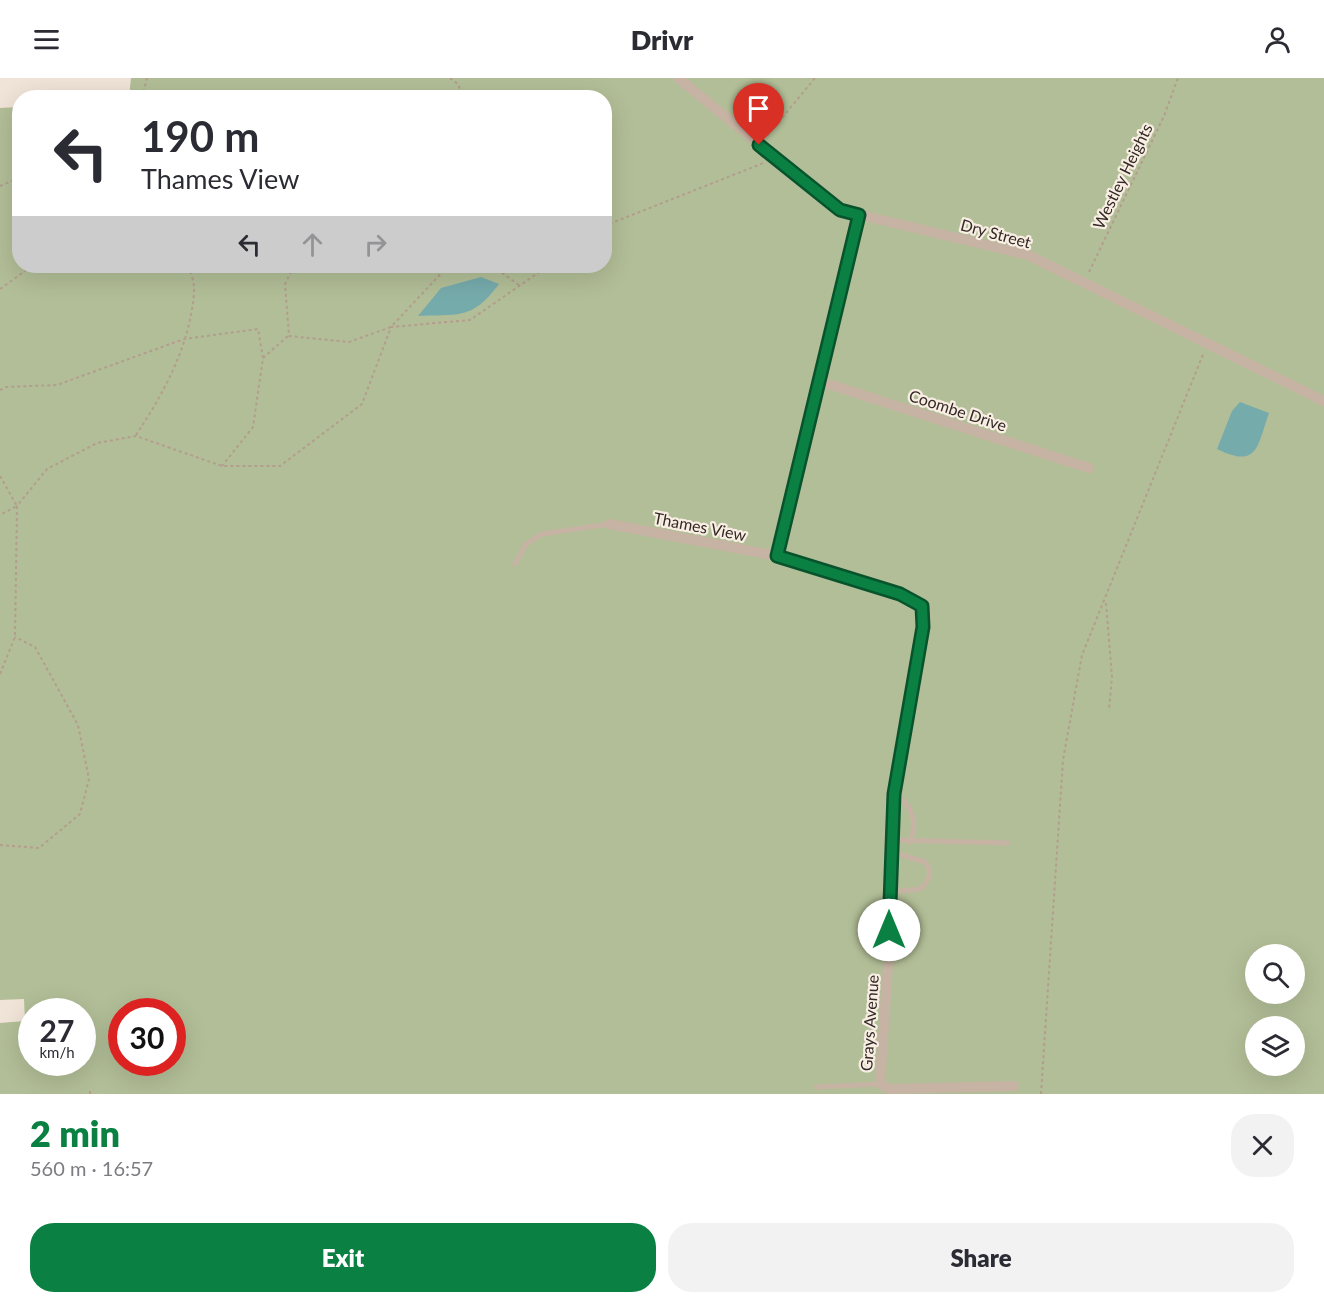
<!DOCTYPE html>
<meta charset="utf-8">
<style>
body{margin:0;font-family:Lato,sans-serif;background:#f2f2f3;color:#2b2b33;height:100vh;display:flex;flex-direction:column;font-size:22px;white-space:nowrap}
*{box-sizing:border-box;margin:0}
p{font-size:20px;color:#7c7c81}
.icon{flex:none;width:33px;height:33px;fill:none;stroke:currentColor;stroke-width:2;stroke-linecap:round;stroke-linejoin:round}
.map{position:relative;height:1016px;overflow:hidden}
.drawer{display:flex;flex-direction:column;background:#fff;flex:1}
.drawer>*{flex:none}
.hud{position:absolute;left:12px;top:12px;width:600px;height:183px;border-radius:24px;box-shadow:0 6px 24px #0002;background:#fff;color:#2b2b33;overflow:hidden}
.controls{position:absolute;left:1245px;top:866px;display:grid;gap:12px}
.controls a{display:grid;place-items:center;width:60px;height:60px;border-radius:50%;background:#fff;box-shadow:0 6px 24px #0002;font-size:30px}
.speed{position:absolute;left:18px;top:920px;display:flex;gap:12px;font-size:30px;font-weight:700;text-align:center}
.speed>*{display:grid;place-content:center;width:78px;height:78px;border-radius:50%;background:#fff;box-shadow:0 6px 24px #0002;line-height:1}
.speed small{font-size:15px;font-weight:400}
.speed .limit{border:9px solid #d22;background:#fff;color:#111}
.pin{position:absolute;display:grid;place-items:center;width:51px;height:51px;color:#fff;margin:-62px -26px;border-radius:50% 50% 50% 0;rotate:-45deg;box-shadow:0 0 6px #0007}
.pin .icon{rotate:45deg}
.me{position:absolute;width:66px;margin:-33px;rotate:0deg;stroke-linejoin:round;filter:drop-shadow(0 0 4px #0008)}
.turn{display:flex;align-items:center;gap:21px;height:126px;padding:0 30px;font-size:27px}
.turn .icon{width:78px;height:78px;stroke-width:2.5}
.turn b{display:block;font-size:42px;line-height:51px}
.lanes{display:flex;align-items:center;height:57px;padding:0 30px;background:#0003;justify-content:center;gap:30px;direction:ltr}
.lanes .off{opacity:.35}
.round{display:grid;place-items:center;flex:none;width:63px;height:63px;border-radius:24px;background:#f2f2f3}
.head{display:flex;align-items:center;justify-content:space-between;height:102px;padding:0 30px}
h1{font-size:36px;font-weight:800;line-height:45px;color:#0b8043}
.action{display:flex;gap:12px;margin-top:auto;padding:12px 30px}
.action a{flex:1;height:69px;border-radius:24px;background:#0b8043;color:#fff;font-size:24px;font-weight:800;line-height:69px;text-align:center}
.action a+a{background:#f2f2f3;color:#2b2b33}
header{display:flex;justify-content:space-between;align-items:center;height:78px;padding:0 30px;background:#fff;font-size:27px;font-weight:800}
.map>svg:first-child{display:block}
</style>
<header><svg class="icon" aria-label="menu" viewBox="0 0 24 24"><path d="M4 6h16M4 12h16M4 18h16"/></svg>Drivr<svg class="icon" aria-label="person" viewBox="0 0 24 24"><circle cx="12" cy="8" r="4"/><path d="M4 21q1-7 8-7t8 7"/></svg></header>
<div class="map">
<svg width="1324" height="1016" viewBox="0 0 1324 1016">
<rect width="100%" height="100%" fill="#f0e3d7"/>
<path fill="#b2be97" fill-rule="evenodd" d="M131,0H1324V1016H0V945L25,943L24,921L0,922V30L19,29L20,188H604V20L129,19ZM1256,876H1294V915H1256ZM32,933H82V984H32ZM122,933H172V984H122ZM1256,948H1294V987H1256Z"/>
<path fill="#76abac" d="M481,199L499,206C472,242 460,236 418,238L441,210Z
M1240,324L1269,335C1257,369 1258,391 1217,371L1232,333Z"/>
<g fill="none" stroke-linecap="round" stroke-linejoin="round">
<path stroke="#b39d8e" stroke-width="2" stroke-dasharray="3 3" stroke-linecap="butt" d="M450,0L458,6L463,20
M142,20L147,0
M767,58L815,0
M0,108L20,99
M604,148L766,84
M294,188L285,206L289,258L349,264L391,249L448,188
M467,188L498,192L519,207
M1089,194L1164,38L1178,0
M0,211L32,188
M263,280L288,258
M0,312L6,309L57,307L184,261L258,251L263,280L253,349L222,388
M136,357C164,315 190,267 194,215C195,206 191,196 189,188
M0,398L17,428L0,437
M1106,525L1112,599L1109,631
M0,596L15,559L17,428L47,391L97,365L136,358L222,388H280L362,326L391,249L470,242L548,188
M0,767L39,770L80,736L89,701L78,647L35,569L15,559
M90,1013V1016
M1041,1016L1063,682L1082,577L1204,274"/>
<path stroke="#c7b3a3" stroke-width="5" d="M515,486L526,466L542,456L609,446
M895,717C912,727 919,745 909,764
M893,762L1008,765
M892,814L920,811C929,804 933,794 925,784L892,774
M816,1009L880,1006"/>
<path stroke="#c7b3a3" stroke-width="10" d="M678,0L840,132L1028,177L1324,323
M819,303L1089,390
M609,446L777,478L900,516L922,528L923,549L894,716L889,871L880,1006L889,1011L1014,1008
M777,478L859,137"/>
</g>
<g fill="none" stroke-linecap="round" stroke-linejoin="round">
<g stroke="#07532c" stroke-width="15">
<path id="route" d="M759,67L840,132L859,137L777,478L900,516L922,528L923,549L894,716L889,852"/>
</g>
<use href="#route" stroke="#0b8043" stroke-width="10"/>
</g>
<g text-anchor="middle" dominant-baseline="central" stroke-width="4.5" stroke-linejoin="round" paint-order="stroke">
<g font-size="16" fill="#332925" stroke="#f8eee3">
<text transform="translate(1122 98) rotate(-64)">Westley Heights</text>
<text transform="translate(996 155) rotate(15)">Dry Street</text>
<text transform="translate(958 332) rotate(18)">Coombe Drive</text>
<text transform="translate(700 448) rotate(11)">Thames View</text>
<text transform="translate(869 945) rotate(-86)">Grays Avenue</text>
</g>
</g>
</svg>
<div class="controls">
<a><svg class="icon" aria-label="search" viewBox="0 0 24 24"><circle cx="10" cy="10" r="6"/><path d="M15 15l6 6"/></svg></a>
<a><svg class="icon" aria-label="layers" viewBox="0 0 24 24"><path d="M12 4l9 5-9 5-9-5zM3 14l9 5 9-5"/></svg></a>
</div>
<div class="speed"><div>27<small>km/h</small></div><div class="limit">30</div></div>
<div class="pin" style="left:759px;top:67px;background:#d93025"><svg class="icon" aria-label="arrive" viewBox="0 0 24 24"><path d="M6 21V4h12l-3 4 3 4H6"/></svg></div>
<svg class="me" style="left:889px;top:852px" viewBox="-20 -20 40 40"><circle r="19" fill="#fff"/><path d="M0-13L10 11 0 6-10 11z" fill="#0b8043"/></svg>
<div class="hud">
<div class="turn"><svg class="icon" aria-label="left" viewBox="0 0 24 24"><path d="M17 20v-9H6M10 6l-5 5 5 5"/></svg><div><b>190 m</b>Thames View</div></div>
<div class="lanes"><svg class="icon" aria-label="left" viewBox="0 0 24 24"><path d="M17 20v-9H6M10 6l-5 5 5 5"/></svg><svg class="icon off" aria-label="ahead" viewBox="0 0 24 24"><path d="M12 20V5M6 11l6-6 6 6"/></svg><svg class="icon off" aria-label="right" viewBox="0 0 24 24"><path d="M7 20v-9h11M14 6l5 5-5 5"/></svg></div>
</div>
</div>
<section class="drawer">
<div class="head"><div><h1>2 min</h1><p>560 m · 16:57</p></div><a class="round"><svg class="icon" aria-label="close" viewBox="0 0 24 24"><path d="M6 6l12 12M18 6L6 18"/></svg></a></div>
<div class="action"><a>Exit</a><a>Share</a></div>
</section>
